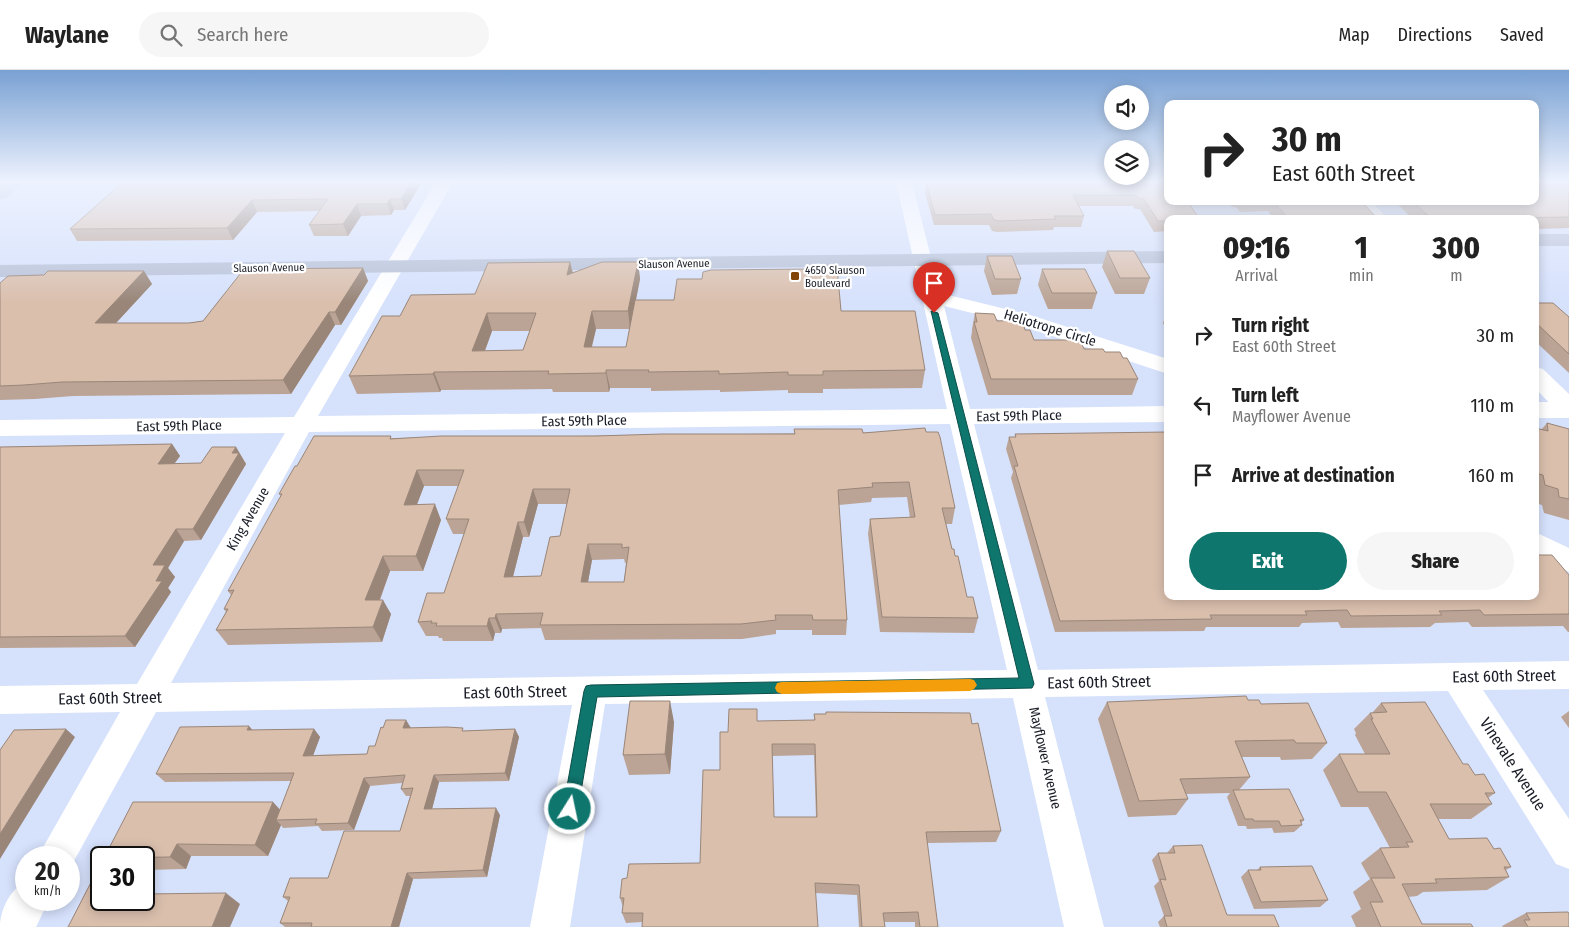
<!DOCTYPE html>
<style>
body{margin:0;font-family:"Fira Sans Condensed",sans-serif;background:#f6f6f6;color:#222;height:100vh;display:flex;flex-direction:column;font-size:19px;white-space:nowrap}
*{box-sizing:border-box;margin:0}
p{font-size:16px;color:#767676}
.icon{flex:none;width:28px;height:28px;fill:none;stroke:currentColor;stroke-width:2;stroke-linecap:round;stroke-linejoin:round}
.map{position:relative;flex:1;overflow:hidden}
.panel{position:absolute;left:1164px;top:145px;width:375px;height:385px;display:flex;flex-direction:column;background:#fff;border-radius:10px;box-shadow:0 2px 12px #0003}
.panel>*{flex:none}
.hud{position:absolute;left:1164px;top:30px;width:375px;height:105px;border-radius:10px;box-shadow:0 2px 12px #0003;background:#fff;color:#222;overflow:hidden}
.buttons{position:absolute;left:1104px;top:15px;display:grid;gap:10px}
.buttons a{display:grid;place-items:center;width:45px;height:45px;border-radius:50%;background:#fff;box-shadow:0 2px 12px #0003;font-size:25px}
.speed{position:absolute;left:15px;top:776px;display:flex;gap:10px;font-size:25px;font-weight:700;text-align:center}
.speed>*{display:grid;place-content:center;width:65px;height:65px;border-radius:50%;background:#fff;box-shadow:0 2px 12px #0003;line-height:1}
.speed small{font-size:12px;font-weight:400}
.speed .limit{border:2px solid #111;border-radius:8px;background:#fff;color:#111}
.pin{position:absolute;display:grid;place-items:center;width:42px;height:42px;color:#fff;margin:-51px -21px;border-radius:50% 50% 50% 0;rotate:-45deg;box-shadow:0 0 5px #0007}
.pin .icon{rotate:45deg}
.me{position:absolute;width:55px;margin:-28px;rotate:10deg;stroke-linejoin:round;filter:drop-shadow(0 0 4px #0008)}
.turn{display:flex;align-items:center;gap:18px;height:105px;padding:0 25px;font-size:22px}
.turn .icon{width:65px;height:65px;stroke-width:2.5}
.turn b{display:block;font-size:35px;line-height:42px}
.eta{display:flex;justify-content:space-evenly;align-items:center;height:85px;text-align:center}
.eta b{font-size:30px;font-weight:800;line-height:35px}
.action{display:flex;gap:10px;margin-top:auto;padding:10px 25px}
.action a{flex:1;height:58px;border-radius:30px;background:#0f766e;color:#fff;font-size:20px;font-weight:800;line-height:58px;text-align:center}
.action a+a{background:#f6f6f6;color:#222}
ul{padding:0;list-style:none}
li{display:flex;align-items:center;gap:15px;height:70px;padding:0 25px}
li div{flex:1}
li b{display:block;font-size:19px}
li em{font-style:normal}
header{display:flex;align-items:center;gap:30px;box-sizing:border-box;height:70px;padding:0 25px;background:#fff;border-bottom:1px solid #e0e0e0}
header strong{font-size:24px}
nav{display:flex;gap:28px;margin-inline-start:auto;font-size:18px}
.search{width:350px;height:45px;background:#f6f6f6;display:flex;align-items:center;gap:12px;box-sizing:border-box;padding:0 18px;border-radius:28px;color:#767676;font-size:19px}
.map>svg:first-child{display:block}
</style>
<header>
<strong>Waylane</strong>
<div class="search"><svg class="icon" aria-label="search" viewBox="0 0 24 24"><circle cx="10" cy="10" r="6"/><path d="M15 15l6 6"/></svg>Search here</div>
<nav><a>Map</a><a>Directions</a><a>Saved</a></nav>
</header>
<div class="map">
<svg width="1569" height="857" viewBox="0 0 1569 857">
<rect width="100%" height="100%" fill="#d6e1fc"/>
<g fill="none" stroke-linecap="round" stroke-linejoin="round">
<path fill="#fff" fill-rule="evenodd" d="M436,112H453L318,346L947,339L896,112H912L940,223L1030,245L1168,289V304L1016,254L944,236L970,339L1168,336V352L974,354L1038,600L1569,591V619L1483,620L1569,749V799L1556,794L1448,621L1045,627L1104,857H1064L1013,628L605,634L570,857H530L572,635L156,642L69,800V788H37L120,642L0,644V616L137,614L285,363L0,366V350L294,347ZM950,354L1007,600L171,613L309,362Z
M1352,131H1371L1388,149H1369Z
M1535,332H1569V348H1535Z
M1535,462L1569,478V502L1535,485Z
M26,812V830H49L36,857H0C0,840 10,819 26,812Z"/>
<path fill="#fff" fill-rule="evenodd" d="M1535,297L1543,299L1569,324V346L1560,344L1535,318Z"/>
<path fill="#b6c0d7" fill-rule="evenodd" d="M4,112H25L6,128L0,129V115Z
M1535,164H1569V176H1535Z
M1168,181V193L0,207V195Z"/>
</g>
<path fill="#bba495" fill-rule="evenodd" d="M123,112H422L405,140H394L391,145L361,146L348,166H314L309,155L320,141L257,142L233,170L77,171L70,159Z
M926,112H1168V161L1154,162L1140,139H1135L1133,136H1079L1084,146L1081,157H1054L1053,160L997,162L992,161L989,155H934L925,123Z
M1569,112V158L1535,159V149H1413L1394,131H1535Z
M1227,131H1361L1378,149H1274L1268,141L1240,142L1236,137H1232Z
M1107,181L1150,208L1144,224H1115L1102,197Z
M987,186L1021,209L1017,224L992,225L984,201Z
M570,192L573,202L638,192L640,209L636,230L841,241L925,300L922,318L823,319V323H788V320L720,322V320L651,321V318H610L609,322H553L552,319L441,320L440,322L357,324L349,306L400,246L475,224ZM596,259H630L626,277H592ZM492,261H530L523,280L485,281Z
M363,198L368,211L341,255H335L291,324L73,326L35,329L0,330V213L44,205L144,201L152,214L116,253H189L203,251Z
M1042,199L1097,223L1092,239H1048L1038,215Z
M1535,233L1569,247V303L1535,271Z
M1167,242H1168V262L1163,253Z
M975,243L1025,260L1034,270L1105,282L1123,288L1138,309L1132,325H988L971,268L972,261V259Z
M1547,353L1569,359V450L1544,443L1542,435L1535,433V358L1541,360Z
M926,362L955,438L952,454H946L952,479L967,527L978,548L974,563L880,562L868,464L870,449L910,448L907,427L872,428L871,432L839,435L847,550L846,565H812V560H776V564L742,569L545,570L541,558L502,559L501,563H495L493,571H443L442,568H439L438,566H426L418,552L444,523L464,464H453L446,449L459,416H424L417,434L441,450L423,501H390L380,530L391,544L382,572L228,575L216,560L226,542L224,539L231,525L228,521L281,426L279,424L297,396L392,368ZM538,434H567L560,466L541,506L513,507L523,467H529ZM624,489L625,493H626L624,512H588L592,490Z
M1015,364L1168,526L1569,505V562H1568L1563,556L1472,557L1468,552L1435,553L1430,557L1341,558L1338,552L1302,553L1299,557H1206L1204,561L1055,562L1011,408L1013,402L1006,379L1009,367H1015Z
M172,374L180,386L174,394L201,393L236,377L246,394L201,470L184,471L168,498L175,507L168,518L171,522L135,577L0,578V377Z
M1107,632L1261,634L1327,673L1312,689L1281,690L1280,687H1242L1250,707L1239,720L1304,750L1301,753L1302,755L1294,762L1274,763L1272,758L1247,759L1246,756H1238L1227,727L1230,723L1186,724L1188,729L1176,745L1128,747L1098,649Z
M1381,633L1463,694L1495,723L1488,728L1492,734L1471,749H1438L1449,769L1494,779L1511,797L1506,800L1509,807L1487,820L1423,822L1417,826L1408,827L1422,854L1473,857H1356L1351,846L1361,839L1353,822L1370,809L1361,793L1380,778H1390L1368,737H1341L1323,700L1339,684H1365L1355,665L1356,663L1354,659L1370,643H1372Z
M1569,641V658L1561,647Z
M814,644L972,654L1001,761L996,772L927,773L938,857H915V852H884L885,857H859L857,825L815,823L642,852L626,853L622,843L623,837L620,828L700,793L728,662L758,651L814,650ZM814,685L816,747H774L772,686Z
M406,650L410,658L465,661L515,659L519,667L509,711L439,712L432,739L500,745L487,807L413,809L399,857H285L280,853L288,831L283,827L328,808L400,761L410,726H406L401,719L402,713L370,716L354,760L322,761L318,756L283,758L281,755L268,786H191L186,799L145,800L144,801V788H104L280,740L291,711L165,712L156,704L253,660L314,659L320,667L313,685L367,684L375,676L383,658Z
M674,652L670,704L629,705L623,685Z
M1173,776L1227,845L1279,857H1160L1158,852L1164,846L1154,816L1159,811L1152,790L1158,783H1167Z
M1260,797L1328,830L1320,837L1254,839L1241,807L1248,800H1257Z
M1526,843L1569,857H1503L1502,856Z"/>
<path fill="#998679" d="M411,112H422L405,140L401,129Z
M390,129L394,140L391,145L387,134Z
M252,130L257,142L233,170L227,158Z
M357,134L361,146L348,166L343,154Z
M570,192L574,210L567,205Z
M638,192L640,209L630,259L628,241Z
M363,198L368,211L341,255L335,242Z
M144,201L152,214L104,266L95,253Z
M592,241L596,259L587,295L584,277Z
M329,242L335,255L291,324L283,310Z
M487,243L492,261L478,299L472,281Z
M606,300L610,318L609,322L606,303Z
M434,302L441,320L440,322L433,304Z
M172,374L180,386L166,405L158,394Z
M236,377L246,394L201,470L193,459Z
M417,400L424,416L411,450L404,435Z
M533,419L538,434L529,467L524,452Z
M435,434L441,450L423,501L416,486Z
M518,452L523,467L509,522L504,507Z
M176,459L184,471L168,498L175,507L168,518L171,522L135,577L125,566L156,511L153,495Z
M588,474L592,490L585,528L581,512Z
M383,486L390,501L374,545L365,530Z
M383,530L391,544L382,572L373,557Z
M496,544L502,559L501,563L495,548Z
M489,548L495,563L493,571L487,556Z
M670,631L674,652L670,704L665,684Z
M406,650L411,658H403Z
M249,656L256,664L247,660Z
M66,659L75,667L0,789V764Z
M314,659L320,667L310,694L303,686Z
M515,659L519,667L509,711L505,703Z
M434,705L439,712L430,747L424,739Z
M364,708L370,716L354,760L348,753Z
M273,732L285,745L276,750L281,755L268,786L255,775Z
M496,738L500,745L487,807L483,800Z
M177,774L191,786L186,799L170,787Z
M407,803L413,809L399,857H391Z
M226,823L240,834L230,857H212Z"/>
<path fill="#dabfad" stroke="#998679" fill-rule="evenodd" d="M123,112H411L401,129H390L387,134H357L343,154L309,155L328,129L252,130L227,158L70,159Z
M926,112H1168V131H1187L1199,148L1168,149V151H1158L1144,129L1138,128L1136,125H1073L1084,146H1054L1056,149L999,151L994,150L991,144L935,145Z
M1535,112H1569V147L1432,149L1412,131H1535Z
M1273,131H1361L1378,149H1289Z
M1107,181H1134L1150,208H1120Z
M987,186H1012L1021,209H995Z
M570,192L567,205L602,192H638L628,241H592L584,277H626L635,230H674L677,209H702L703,202L711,200L809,199V196H837L841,241H915L925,300L823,301V305H788V302L719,304V301L648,302L649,300H606V303L548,304L549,301L434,302L433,304L349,306L382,246H400L411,225L475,224L488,193ZM487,243H536L523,280L472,281Z
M363,198L335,242H329L283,310L62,312L24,315L0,316V213L8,206L44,205L48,201H144L95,253H189L203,251L244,199Z
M1042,199H1085L1097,223H1052Z
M1535,233H1553L1569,247V284L1535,252Z
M975,243L994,244L997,251L1022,250L1025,260H1030L1034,270H1080L1084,279H1103L1105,282H1120L1123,288H1127L1138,309H991L974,252H977Z
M1547,353L1569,359V429L1559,427L1558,419L1545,415L1543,405L1535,403V358L1548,361Z
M925,358L926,362H938L940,367L955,438H942L952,479H954L955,486H958L967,527H973L978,548L882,547L870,449L915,447L909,412L872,413L873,417L838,420L847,550H813L812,545H775L776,550L741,554L540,555L543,543L496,544L495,548H489L487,556H436L437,553H431L432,551L418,552L427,523H444L469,449H446L464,400H417L404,435L435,434L416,486H383L365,530H383L373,557L216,560L228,539H224L234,520L228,521L279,429L282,424H279L295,396H297L314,366H391L390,369L441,366H595L662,364H795L794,359H862L863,363ZM533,419H570L560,466L550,467L541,506L504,507L518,452H524ZM588,474H622V478L629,477L624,512H581Z
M1168,362V526H1535V485H1552L1569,505V544L1484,545L1480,540L1439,541L1442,545L1351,546L1347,540L1305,541L1307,545H1210L1212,549L1060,551L1014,396H1018L1009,367H1016L1015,364Z
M172,374L158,394L201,393L212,377H236L232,383H239L193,459H176L153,495H165L156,511H162L125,566L0,567V377Z
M1246,626L1248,630H1259L1261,634L1308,633L1327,673H1296L1294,670L1235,671L1250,707L1180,709L1188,729L1139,731L1107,632Z
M630,631H670L665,684L623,685Z
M1425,632L1463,694H1468L1475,705L1484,704L1495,723H1485L1492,734H1430L1449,769L1487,768L1494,779L1500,778L1511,797H1504L1509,807L1435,809L1437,813L1402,814L1422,854H1471L1473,857H1381L1370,832H1383L1371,808H1395L1380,778L1409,777L1406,772H1413L1386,722H1358L1339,684H1390L1371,649H1373L1370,643L1387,642L1381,633Z
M729,639H757V651L815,650L814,644H826V642L970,643L972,654L978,653L1001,761L926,762L938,857H920L918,842L883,843L885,857H862L859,815L815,813L818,857H642L643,843H622L624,828H620L622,809L627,808L629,794L700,793L703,700H720V662H728ZM772,674H815L817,747H774Z
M386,650H406L403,658L447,657L463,658L462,661L515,659L505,703L434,705L424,739L496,738L483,800L407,803L391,857H311L312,853H280L290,827H283L290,808H328L344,761H400L413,718L401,719L405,705L364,708L348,753L315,754L317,749L276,750L294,703L156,704L180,657L249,656L247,660L314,659L303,686L367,684L369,676H375L381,657L383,658Z
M66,659L0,764V680L14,660Z
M1289,719L1304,750H1300L1302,755L1281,756L1279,751H1254L1253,749H1245L1233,720Z
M133,732H273L255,775L177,774L170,787L104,788Z
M1202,775L1227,845H1274L1279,857H1167L1164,846H1172L1160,809L1166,810L1158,783H1175L1173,776Z
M101,793V830H144V824L226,823L212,857H68Z
M1312,796L1328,830L1261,832L1248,800H1261L1260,797Z
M1568,842L1569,844V857H1528L1524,850H1530L1526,843Z"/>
<linearGradient id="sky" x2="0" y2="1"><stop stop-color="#79a1d3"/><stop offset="0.48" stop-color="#edf2fe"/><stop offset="1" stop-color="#edf2fe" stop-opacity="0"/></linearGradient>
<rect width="1569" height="232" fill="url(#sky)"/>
<path fill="#0f766e" stroke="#0a4d48" d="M931,241L938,243L1034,614L1032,618L597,627L578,739L576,744L570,746L565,744L563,739L584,621L586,616L591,615L1019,608Z"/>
<path fill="#f59e0b" d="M970,609L974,610L977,615L974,619L970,621L782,624L777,622L775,618L777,613L782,612Z"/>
<rect fill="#834407" stroke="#fff" stroke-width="2" x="790" y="201" width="10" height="10" rx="2.5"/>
<g text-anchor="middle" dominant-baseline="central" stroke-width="4.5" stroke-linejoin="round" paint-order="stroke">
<g font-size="11" fill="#1a1d27" stroke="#fff">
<text transform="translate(674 194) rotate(-1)">Slauson Avenue</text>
<text transform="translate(269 198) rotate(-1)">Slauson Avenue</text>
</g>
<g font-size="11" fill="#1a1d27" stroke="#fff" text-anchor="start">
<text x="805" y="200">4650 Slauson<tspan x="805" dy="13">Boulevard</tspan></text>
</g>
<g font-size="14" fill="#1a1d27" stroke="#fff">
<text transform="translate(1050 258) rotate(17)">Heliotrope Circle</text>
<text transform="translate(1019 346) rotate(-1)">East 59th Place</text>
<text transform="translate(584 351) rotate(-1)">East 59th Place</text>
<text transform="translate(179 356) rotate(-1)">East 59th Place</text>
<text transform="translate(248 449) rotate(-60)">King Avenue</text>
<text transform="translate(1045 688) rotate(77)">Mayflower Avenue</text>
</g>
<g font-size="16" fill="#1a1d27" stroke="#fff">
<text transform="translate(1504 606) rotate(-1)">East 60th Street</text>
<text transform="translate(1099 612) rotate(-1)">East 60th Street</text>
<text transform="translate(515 622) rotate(-1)">East 60th Street</text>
<text transform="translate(110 628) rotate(-1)">East 60th Street</text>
<text transform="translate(1513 694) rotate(57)">Vinevale Avenue</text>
</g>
</g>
</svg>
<div class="buttons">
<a><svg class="icon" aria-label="sound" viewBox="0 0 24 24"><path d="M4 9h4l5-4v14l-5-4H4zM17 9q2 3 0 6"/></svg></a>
<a><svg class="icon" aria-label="layers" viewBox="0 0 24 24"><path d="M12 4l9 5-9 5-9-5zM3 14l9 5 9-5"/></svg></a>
</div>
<div class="speed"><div>20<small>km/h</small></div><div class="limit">30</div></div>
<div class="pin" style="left:934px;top:243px;background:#d93025"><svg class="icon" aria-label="arrive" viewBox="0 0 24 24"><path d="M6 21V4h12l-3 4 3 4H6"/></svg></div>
<svg class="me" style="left:570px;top:739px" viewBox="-20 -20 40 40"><circle r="17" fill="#0f766e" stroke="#fff" stroke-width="3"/><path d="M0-11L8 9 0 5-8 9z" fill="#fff"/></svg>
<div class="hud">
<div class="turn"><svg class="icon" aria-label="right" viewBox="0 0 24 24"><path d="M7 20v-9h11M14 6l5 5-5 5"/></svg><div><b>30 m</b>East 60th Street</div></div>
</div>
<section class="panel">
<div class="eta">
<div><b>09:16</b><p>Arrival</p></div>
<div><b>1</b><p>min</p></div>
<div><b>300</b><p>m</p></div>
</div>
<ul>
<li><svg class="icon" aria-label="right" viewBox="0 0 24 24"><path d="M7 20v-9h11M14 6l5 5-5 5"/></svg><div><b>Turn right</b><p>East 60th Street</p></div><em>30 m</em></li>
<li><svg class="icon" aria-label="left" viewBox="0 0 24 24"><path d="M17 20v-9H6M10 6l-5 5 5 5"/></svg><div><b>Turn left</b><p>Mayflower Avenue</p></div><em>110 m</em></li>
<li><svg class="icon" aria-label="arrive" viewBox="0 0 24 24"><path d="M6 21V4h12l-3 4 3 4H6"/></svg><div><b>Arrive at destination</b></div><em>160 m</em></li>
</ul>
<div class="action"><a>Exit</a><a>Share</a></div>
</section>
</div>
